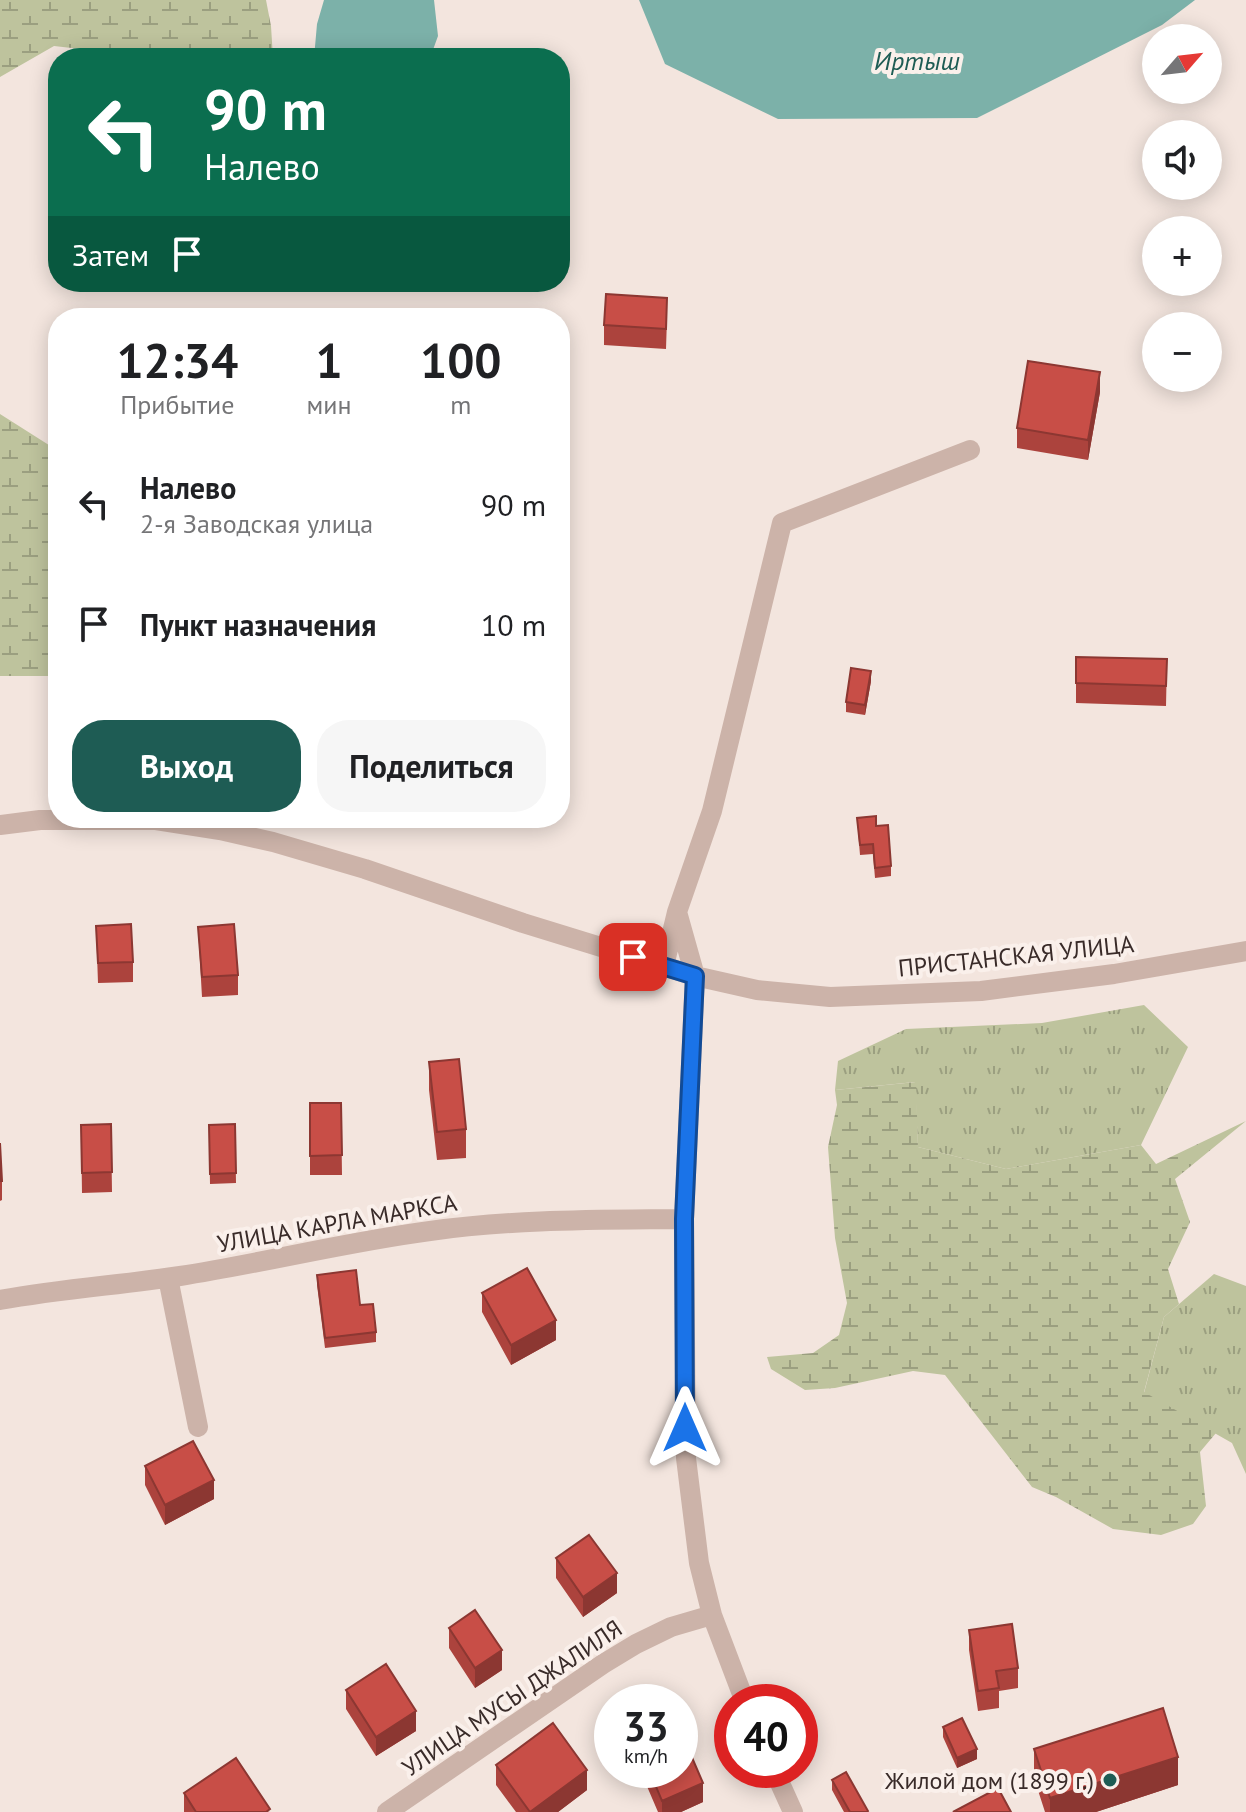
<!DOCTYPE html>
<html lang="ru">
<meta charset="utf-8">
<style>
body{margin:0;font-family:"PT Sans",sans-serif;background:#f6f6f6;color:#202124;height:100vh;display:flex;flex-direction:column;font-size:30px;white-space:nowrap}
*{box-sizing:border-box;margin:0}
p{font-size:26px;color:#757577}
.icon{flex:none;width:44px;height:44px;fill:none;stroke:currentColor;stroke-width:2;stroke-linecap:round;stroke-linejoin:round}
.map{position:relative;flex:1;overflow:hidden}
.side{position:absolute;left:48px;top:308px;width:522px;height:520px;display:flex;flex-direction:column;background:#fff;border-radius:32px;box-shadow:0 4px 20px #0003}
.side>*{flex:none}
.guide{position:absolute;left:48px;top:48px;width:522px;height:244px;border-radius:32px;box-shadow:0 4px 20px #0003;background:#0b6e4f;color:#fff;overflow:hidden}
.needle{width:52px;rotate:62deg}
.fabs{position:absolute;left:1142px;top:24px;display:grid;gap:16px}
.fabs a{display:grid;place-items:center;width:80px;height:80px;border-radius:50%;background:#fff;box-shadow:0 4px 20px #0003;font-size:40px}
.speed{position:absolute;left:594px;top:1684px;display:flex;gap:16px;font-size:40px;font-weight:700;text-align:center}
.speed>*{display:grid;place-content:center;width:104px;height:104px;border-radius:50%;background:#fff;box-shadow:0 4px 20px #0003;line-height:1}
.speed small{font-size:20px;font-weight:400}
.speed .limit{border:12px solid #d22;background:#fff;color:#111}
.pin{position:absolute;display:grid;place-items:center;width:68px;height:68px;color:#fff;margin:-34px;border-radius:16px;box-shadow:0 4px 12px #0006}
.me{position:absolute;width:88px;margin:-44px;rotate:0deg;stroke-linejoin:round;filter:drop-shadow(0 0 6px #0008)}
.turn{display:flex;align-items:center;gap:28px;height:168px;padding:0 24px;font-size:36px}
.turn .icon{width:104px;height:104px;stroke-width:2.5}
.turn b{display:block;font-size:56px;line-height:68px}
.then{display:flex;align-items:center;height:76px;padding:0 24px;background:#0003;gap:16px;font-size:30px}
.eta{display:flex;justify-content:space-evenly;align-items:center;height:136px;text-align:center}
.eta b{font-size:48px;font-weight:800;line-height:56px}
.cta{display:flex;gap:16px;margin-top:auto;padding:16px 24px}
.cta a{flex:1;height:92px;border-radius:32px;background:#1e5c54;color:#fff;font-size:32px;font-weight:800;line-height:92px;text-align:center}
.cta a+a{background:#f6f6f6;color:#202124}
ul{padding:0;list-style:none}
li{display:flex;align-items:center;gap:24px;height:120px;padding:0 24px}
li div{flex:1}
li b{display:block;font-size:30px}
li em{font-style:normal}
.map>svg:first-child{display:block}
</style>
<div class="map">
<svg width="1246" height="1812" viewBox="0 0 1246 1812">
<defs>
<pattern id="grass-tufts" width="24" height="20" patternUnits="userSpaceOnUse" patternTransform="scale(2)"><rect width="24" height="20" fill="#bec39d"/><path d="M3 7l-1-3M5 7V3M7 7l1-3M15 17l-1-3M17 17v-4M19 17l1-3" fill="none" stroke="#9b9f80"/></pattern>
<pattern id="wetland-marsh" width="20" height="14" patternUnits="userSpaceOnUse" patternTransform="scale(2)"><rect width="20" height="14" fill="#bec39d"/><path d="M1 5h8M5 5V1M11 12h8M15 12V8" fill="none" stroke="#9b9f80"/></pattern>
</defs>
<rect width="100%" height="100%" fill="#f3e5de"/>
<path fill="url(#grass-tufts)" d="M1144,1005L1188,1047L1141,1145L1006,1169L918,1147L915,1082L835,1090L838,1061L906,1029L1042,1023Z
M1214,1274L1246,1286V1474L1232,1443L1144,1393L1164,1317Z"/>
<path fill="url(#wetland-marsh)" d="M0,0H266L271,26L273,58H160L54,46L0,77Z
M0,414L52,447L58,456V676H0Z
M916,1082L918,1147L1006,1169L1141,1145L1156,1164L1246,1121L1175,1179L1190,1222L1168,1269L1179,1304L1164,1317L1144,1392L1216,1433L1200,1452L1206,1506L1193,1524L1161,1535L1113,1529L1056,1497L1032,1487L945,1375L913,1371L835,1388L805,1390L771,1369L767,1357L813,1353L839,1335L847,1303L835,1238L828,1147L837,1105L835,1090Z"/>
<path fill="#7cb1a9" d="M324,0H434L438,36L430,58H314L317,24Z
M639,0H1195L1162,25L977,118L778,119L665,64Z"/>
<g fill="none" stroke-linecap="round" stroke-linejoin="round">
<path stroke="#ccb3a9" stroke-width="20" d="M0,825L40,820H156L220,830L273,842L365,869L523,923L695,976L757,990L830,997L981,991L1114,974L1246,951
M677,912L695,976L684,1219L686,1458L699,1563L712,1615L745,1702
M664,966L677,912L712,811L782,523L970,450
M168,1278L198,1427
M0,1300C60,1289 120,1285 180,1276C264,1263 346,1242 430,1231C515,1219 599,1220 684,1219
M774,1770L793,1812
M387,1812L603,1664L636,1644L671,1627L712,1615"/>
</g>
<path fill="#ac433d" d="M667,318L666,349L604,345V325Z
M1100,392L1088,460L1017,448V428Z
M1076,657L1167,659L1166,706L1076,703Z
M871,681L865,715L846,712V702Z
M857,818L891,866V876L875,878L873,854L860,855Z
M96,926L133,962V982L98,983Z
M198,927L238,975V995L202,997Z
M429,1062L466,1129V1158L437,1160L429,1090Z
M310,1103H341L342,1175H310Z
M111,1124L112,1192L82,1193L81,1125Z
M235,1124L236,1183L210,1184L209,1125Z
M0,1143L2,1181V1200L0,1201Z
M317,1275L376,1332V1342L325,1348L317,1285Z
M482,1293L556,1340L511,1365L482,1312Z
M145,1466L214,1499L165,1525L145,1485Z
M556,1558L617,1593L583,1617L556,1578Z
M449,1628L502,1670L475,1688L449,1648Z
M969,1630L1018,1668V1688L999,1691V1708L978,1711L969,1650Z
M346,1690L416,1731L376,1756L346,1709Z
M943,1727L977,1759L957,1768L943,1737Z
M1034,1749L1178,1785L1096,1812H1045L1034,1778Z
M496,1765L587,1790L558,1812H516L496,1785Z
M646,1770H680L703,1802L681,1812H658L646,1784Z
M832,1780L868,1812H844L832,1790Z
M184,1793L270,1812H184Z"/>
<path fill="#8c3732" d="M1100,372V392L1088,460V440Z
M871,671V681L865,715V705Z
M556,1320V1340L511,1365V1345Z
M214,1480V1499L165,1525V1505Z
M617,1573V1593L583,1617V1597Z
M502,1650V1670L475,1688V1668Z
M416,1711V1731L376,1756V1737Z
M977,1749V1759L957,1768V1758Z
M1178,1757V1785L1096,1812H1050V1798Z
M587,1770V1790L558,1812H531Z
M703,1783V1802L681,1812H662V1801Z"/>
<path fill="#c84e47" stroke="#8c3732" stroke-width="2" d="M606,294L667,298L666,329L604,325Z
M1028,361L1100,372L1088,440L1017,428Z
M1076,657L1167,659L1166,686L1076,683Z
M851,668L871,671L865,705L846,702Z
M876,816V826L888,825L891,866L875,868L873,844L860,845L857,818Z
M131,924L133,962L98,963L96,926Z
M234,924L238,975L202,977L198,927Z
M459,1059L466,1129L437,1132L429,1062Z
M310,1103H341L342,1155L310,1156Z
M111,1124L112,1172L82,1173L81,1125Z
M235,1124L236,1173L210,1174L209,1125Z
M0,1143L2,1181H0Z
M527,1268L556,1320L511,1345L482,1293Z
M356,1270L360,1305L373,1304L376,1332L325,1338L317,1275Z
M193,1441L214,1480L165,1505L145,1466Z
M589,1535L617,1573L583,1597L556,1558Z
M475,1610L502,1650L475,1668L449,1628Z
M1012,1624L1018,1668L996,1671L999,1688L978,1691L969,1630Z
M386,1664L416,1711L376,1737L346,1690Z
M1163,1708L1178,1757L1050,1798L1034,1749Z
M962,1718L977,1749L957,1758L943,1727Z
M553,1723L587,1770L530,1812L496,1765Z
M687,1746L703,1783L662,1801L649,1770H680V1750Z
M236,1758L270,1809L266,1812H196L184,1793Z
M846,1772L868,1811L867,1812H850L832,1780Z
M998,1788L1011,1812H953Z"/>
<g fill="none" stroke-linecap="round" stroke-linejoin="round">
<g stroke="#114b97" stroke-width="20">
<path id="route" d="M633,957L695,976L684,1219L685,1428"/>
</g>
<use href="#route" stroke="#1a73e8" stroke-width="14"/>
</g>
<circle fill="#1e5c54" stroke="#faf0eb" stroke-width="3" cx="1110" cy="1780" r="8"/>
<g text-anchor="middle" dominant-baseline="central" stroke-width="8" stroke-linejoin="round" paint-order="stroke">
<g font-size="24" fill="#392b29" stroke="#faf0eb">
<text transform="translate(1016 956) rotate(-6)">ПРИСТАНСКАЯ УЛИЦА</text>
<text transform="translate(337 1223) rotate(-10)">УЛИЦА КАРЛА МАРКСА</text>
<text transform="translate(512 1698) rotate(-34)">УЛИЦА МУСЫ ДЖАЛИЛЯ</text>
</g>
<g font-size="24" fill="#392b29" stroke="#faf0eb" text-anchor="end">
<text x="1094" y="1780">Жилой дом (1899 г.)</text>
</g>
<g font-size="26" font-style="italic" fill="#1e5c54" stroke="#faf0eb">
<text x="917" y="60">Иртыш</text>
</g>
</g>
</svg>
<div class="fabs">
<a><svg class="needle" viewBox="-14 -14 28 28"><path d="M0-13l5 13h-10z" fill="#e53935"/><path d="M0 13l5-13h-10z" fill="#757577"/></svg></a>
<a><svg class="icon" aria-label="sound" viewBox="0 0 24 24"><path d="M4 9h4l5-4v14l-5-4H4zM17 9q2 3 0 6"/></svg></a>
<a>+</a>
<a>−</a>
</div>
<div class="speed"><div>33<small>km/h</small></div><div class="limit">40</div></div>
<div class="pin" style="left:633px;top:957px;background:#d93025"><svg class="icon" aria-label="arrive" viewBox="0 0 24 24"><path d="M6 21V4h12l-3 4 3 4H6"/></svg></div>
<svg class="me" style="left:685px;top:1428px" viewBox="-20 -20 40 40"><path d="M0-17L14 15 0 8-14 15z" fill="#1a73e8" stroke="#fff" stroke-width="4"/></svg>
<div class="guide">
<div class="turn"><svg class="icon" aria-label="left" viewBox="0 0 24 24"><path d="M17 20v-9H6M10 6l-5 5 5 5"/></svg><div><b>90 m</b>Налево</div></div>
<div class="then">Затем<svg class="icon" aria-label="arrive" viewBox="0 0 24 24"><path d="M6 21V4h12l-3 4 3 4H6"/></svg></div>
</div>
<section class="side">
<div class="eta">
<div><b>12:34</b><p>Прибытие</p></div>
<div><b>1</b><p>мин</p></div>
<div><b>100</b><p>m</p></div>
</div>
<ul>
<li><svg class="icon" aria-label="left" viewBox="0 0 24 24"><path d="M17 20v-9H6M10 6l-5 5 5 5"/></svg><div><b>Налево</b><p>2-я Заводская улица</p></div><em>90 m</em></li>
<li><svg class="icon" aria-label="arrive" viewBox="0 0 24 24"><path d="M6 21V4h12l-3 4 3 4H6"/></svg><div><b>Пункт назначения</b></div><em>10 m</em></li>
</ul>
<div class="cta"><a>Выход</a><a>Поделиться</a></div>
</section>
</div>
